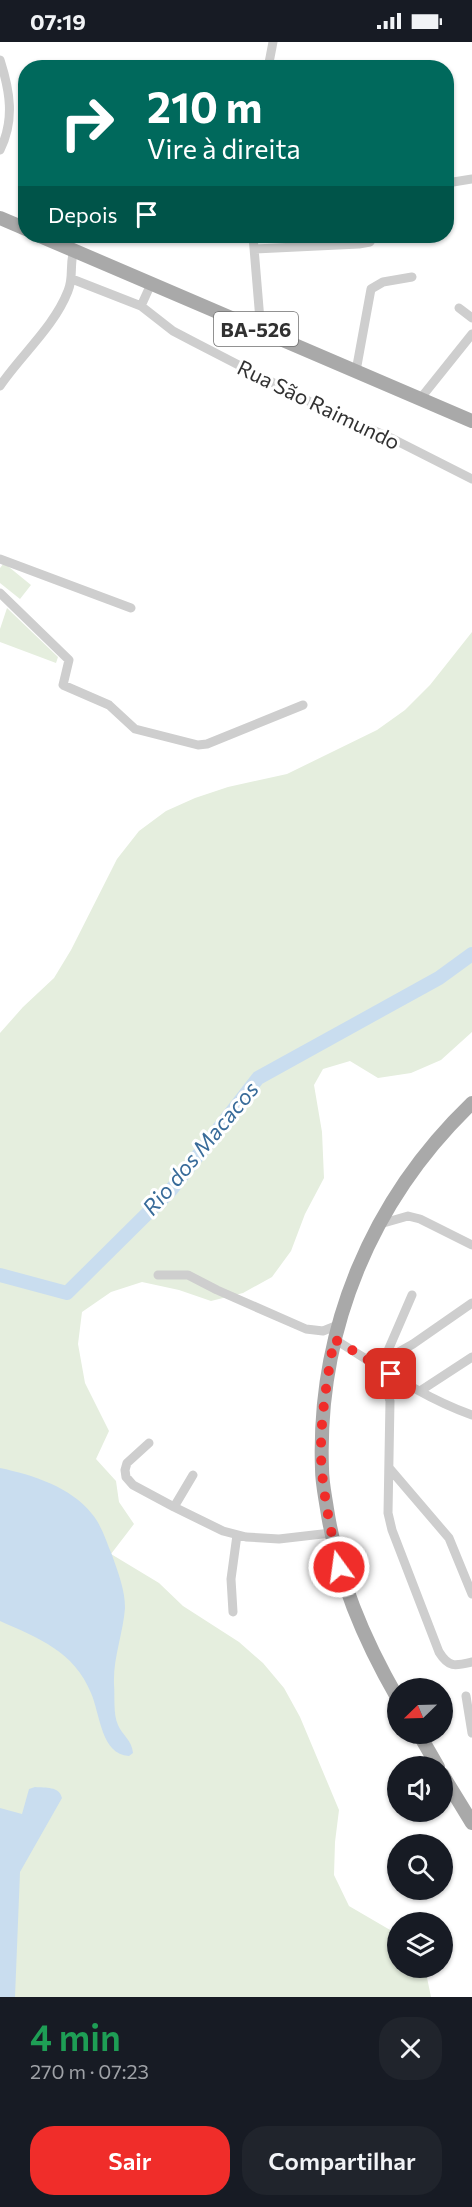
<!DOCTYPE html>
<html lang="pt">
<meta charset="utf-8">
<style>
body{margin:0;font-family:Commissioner,sans-serif;background:#20242c;color:#f1f3f6;height:100vh;display:flex;flex-direction:column;font-size:22px;white-space:nowrap}
*{box-sizing:border-box;margin:0}
p{font-size:20px;color:#9ea1a6}
.icon{flex:none;width:33px;height:33px;fill:none;stroke:currentColor;stroke-width:2;stroke-linecap:round;stroke-linejoin:round}
.map{position:relative;height:1955px;overflow:hidden}
.side{display:flex;flex-direction:column;background:#171b24;flex:1}
.side>*{flex:none}
.guide{position:absolute;left:18px;top:18px;width:436px;height:183px;border-radius:24px;box-shadow:0 2px 4px #0004;background:#00695c;color:#fff;overflow:hidden}
.needle{width:39px;rotate:247deg}
.fabs{position:absolute;left:387px;top:1636px;display:grid;gap:12px}
.fabs a{display:grid;place-items:center;width:66px;height:66px;border-radius:50%;background:#171b24;box-shadow:0 2px 4px #0004;font-size:30px}
.pin{position:absolute;display:grid;place-items:center;width:51px;height:51px;color:#fff;margin:-26px;border-radius:12px;box-shadow:0 3px 9px #0006}
.me{position:absolute;width:66px;margin:-33px;rotate:346deg;stroke-linejoin:round;filter:drop-shadow(0 0 4px #0008)}
.turn{display:flex;align-items:center;gap:21px;height:126px;padding:0 30px;font-size:27px}
.turn .icon{width:78px;height:78px;stroke-width:2.5}
.turn b{display:block;font-size:42px;line-height:51px}
.then{display:flex;align-items:center;height:57px;padding:0 30px;background:#0003;gap:12px;font-size:22px}
.round{display:grid;place-items:center;flex:none;width:63px;height:63px;border-radius:24px;background:#20242c}
.overview{display:flex;align-items:center;justify-content:space-between;height:102px;padding:0 30px}
h1{font-size:36px;font-weight:600;line-height:45px;color:#1e9e55}
.button{display:flex;gap:12px;margin-top:auto;padding:12px 30px}
.button a{flex:1;height:69px;border-radius:24px;background:#f02d2a;color:#fff;font-size:24px;font-weight:600;line-height:69px;text-align:center}
.button a+a{background:#20242c;color:#f1f3f6}
.status{display:flex;justify-content:space-between;align-items:center;height:42px;padding:0 30px;background:#171b24;direction:ltr}
.status svg{height:16px;fill:currentColor}
.map>svg:first-child{display:block}
</style>
<div class="status"><b>07:19</b><svg viewBox="0 0 49 12"><path d="M0 12V9h3v3zM5 12V6h3v6zM10 12V3h3v9zM15 12V0h3v12zM26 1h20v11H26zM47 4h2v5h-2z"/></svg></div>
<div class="map">
<svg width="472" height="1955" viewBox="0 0 472 1955">
<rect width="100%" height="100%" fill="#fff"/>
<path fill="#e5eede" d="M4,521L31,543L20,557L0,541V526Z
M7,566L58,615L56,621L0,600V587Z
M472,590V990L441,1018L411,1031L378,1036L350,1019L323,1027L314,1043L322,1090L324,1136L305,1172L291,1209L272,1235L243,1251L211,1259L179,1248L142,1240L111,1250L82,1270L78,1302L85,1341L109,1389L96,1417L116,1439L119,1460L134,1482L111,1512L159,1541L183,1564L239,1600L263,1621L284,1646L300,1675L339,1768L335,1800L334,1833L349,1864L397,1892L398,1926H425L431,1955H0V991L23,965L54,936L71,908L117,817L139,789L166,769L195,756L228,745L287,732L377,688L405,668L430,643Z"/>
<path fill="#c9ddef" d="M0,1426C33,1433 71,1445 92,1472C102,1484 106,1499 112,1513C118,1530 125,1548 125,1566C123,1592 113,1616 114,1642C115,1654 113,1672 118,1683C122,1693 132,1698 133,1711L129,1714C101,1713 100,1671 91,1651C74,1609 38,1596 0,1579Z
M35,1745C46,1746 59,1744 62,1756L20,1830L15,1955H0V1766L22,1772L29,1747Z"/>
<g fill="none" stroke-linecap="round" stroke-linejoin="round">
<path stroke="#c9ddef" stroke-width="14" d="M0,1233L67,1251L171,1148L258,1036L439,936L472,912"/>
<path stroke="#cecece" stroke-width="9" d="M0,18C10,49 15,78 0,108
M268,26L273,0
M447,141L472,137
M253,194L261,290
M255,207L359,202L370,200L373,194
M72,237L141,264L173,289L194,300L324,367L393,397L472,437
M141,264L151,242
M459,266L472,276
M356,329L371,247L383,240L412,235
M0,344C21,313 54,285 68,249C74,235 69,223 74,208
M420,357L472,292
M0,517L131,566
M0,551L69,618L63,643L109,663L135,687L198,703L207,702L303,663
M380,1182L408,1174L420,1177L472,1203
M158,1233H188L217,1248L306,1287L323,1289L338,1283
M472,1261L413,1302L376,1323L386,1346L390,1359L388,1471L392,1488L439,1610C449,1626 455,1624 472,1620
M334,1297C378,1324 423,1356 472,1373
M383,1320L412,1253
M420,1349L472,1315
M149,1401L127,1421L125,1428L126,1435L133,1443L174,1465L223,1489L246,1495L279,1497L331,1491
M390,1427L449,1496L472,1552
M174,1465L193,1433
M233,1570L231,1537L237,1493
M466,1654L472,1691"/>
<path stroke="#a9a9a9" stroke-width="14" d="M0,176L26,187
M40,194L472,379
M398,1657C363,1596 338,1537 327,1467C325,1454 322,1440 322,1427C317,1287 372,1157 472,1061
M419,1692L438,1725
M442,1732L472,1781"/>
</g>
<g fill="none" stroke-linecap="round" stroke-linejoin="round">
<path stroke="#f02d2a" stroke-width="10" stroke-dasharray="0 18" d="M339,1525C332,1494 325,1462 322,1430C318,1386 327,1340 334,1297L391,1332"/>
</g>
<g text-anchor="middle" dominant-baseline="central" stroke-width="6" stroke-linejoin="round" paint-order="stroke">
<rect fill="#fff" stroke="#6f6f6f" stroke-width="1.5" x="214" y="270" width="84" height="34" rx="4.5"/>
<g font-size="20" font-weight="bold" fill="#313131">
<text x="256" y="287">BA-526</text>
</g>
<g font-size="21" fill="#313131" stroke="#fff">
<text transform="translate(319 362) rotate(26)">Rua São Raimundo</text>
</g>
<g font-size="22" font-style="italic" fill="#386b99" stroke="#fff">
<text transform="translate(200 1106) rotate(-50)">Rio dos Macacos</text>
</g>
</g>
</svg>
<div class="fabs">
<a><svg class="needle" viewBox="-14 -14 28 28"><path d="M0-13l5 13h-10z" fill="#e53935"/><path d="M0 13l5-13h-10z" fill="#9ea1a6"/></svg></a>
<a><svg class="icon" aria-label="sound" viewBox="0 0 24 24"><path d="M4 9h4l5-4v14l-5-4H4zM17 9q2 3 0 6"/></svg></a>
<a><svg class="icon" aria-label="search" viewBox="0 0 24 24"><circle cx="10" cy="10" r="6"/><path d="M15 15l6 6"/></svg></a>
<a><svg class="icon" aria-label="layers" viewBox="0 0 24 24"><path d="M12 4l9 5-9 5-9-5zM3 14l9 5 9-5"/></svg></a>
</div>
<div class="pin" style="left:391px;top:1332px;background:#d93025"><svg class="icon" aria-label="arrive" viewBox="0 0 24 24"><path d="M6 21V4h12l-3 4 3 4H6"/></svg></div>
<svg class="me" style="left:339px;top:1525px" viewBox="-20 -20 40 40"><circle r="17" fill="#f02d2a" stroke="#fff" stroke-width="3"/><path d="M0-11L8 9 0 5-8 9z" fill="#fff"/></svg>
<div class="guide">
<div class="turn"><svg class="icon" aria-label="right" viewBox="0 0 24 24"><path d="M7 20v-9h11M14 6l5 5-5 5"/></svg><div><b>210 m</b>Vire à direita</div></div>
<div class="then">Depois<svg class="icon" aria-label="arrive" viewBox="0 0 24 24"><path d="M6 21V4h12l-3 4 3 4H6"/></svg></div>
</div>
</div>
<section class="side">
<div class="overview"><div><h1>4 min</h1><p>270 m · 07:23</p></div><a class="round"><svg class="icon" aria-label="close" viewBox="0 0 24 24"><path d="M6 6l12 12M18 6L6 18"/></svg></a></div>
<div class="button"><a>Sair</a><a>Compartilhar</a></div>
</section>
